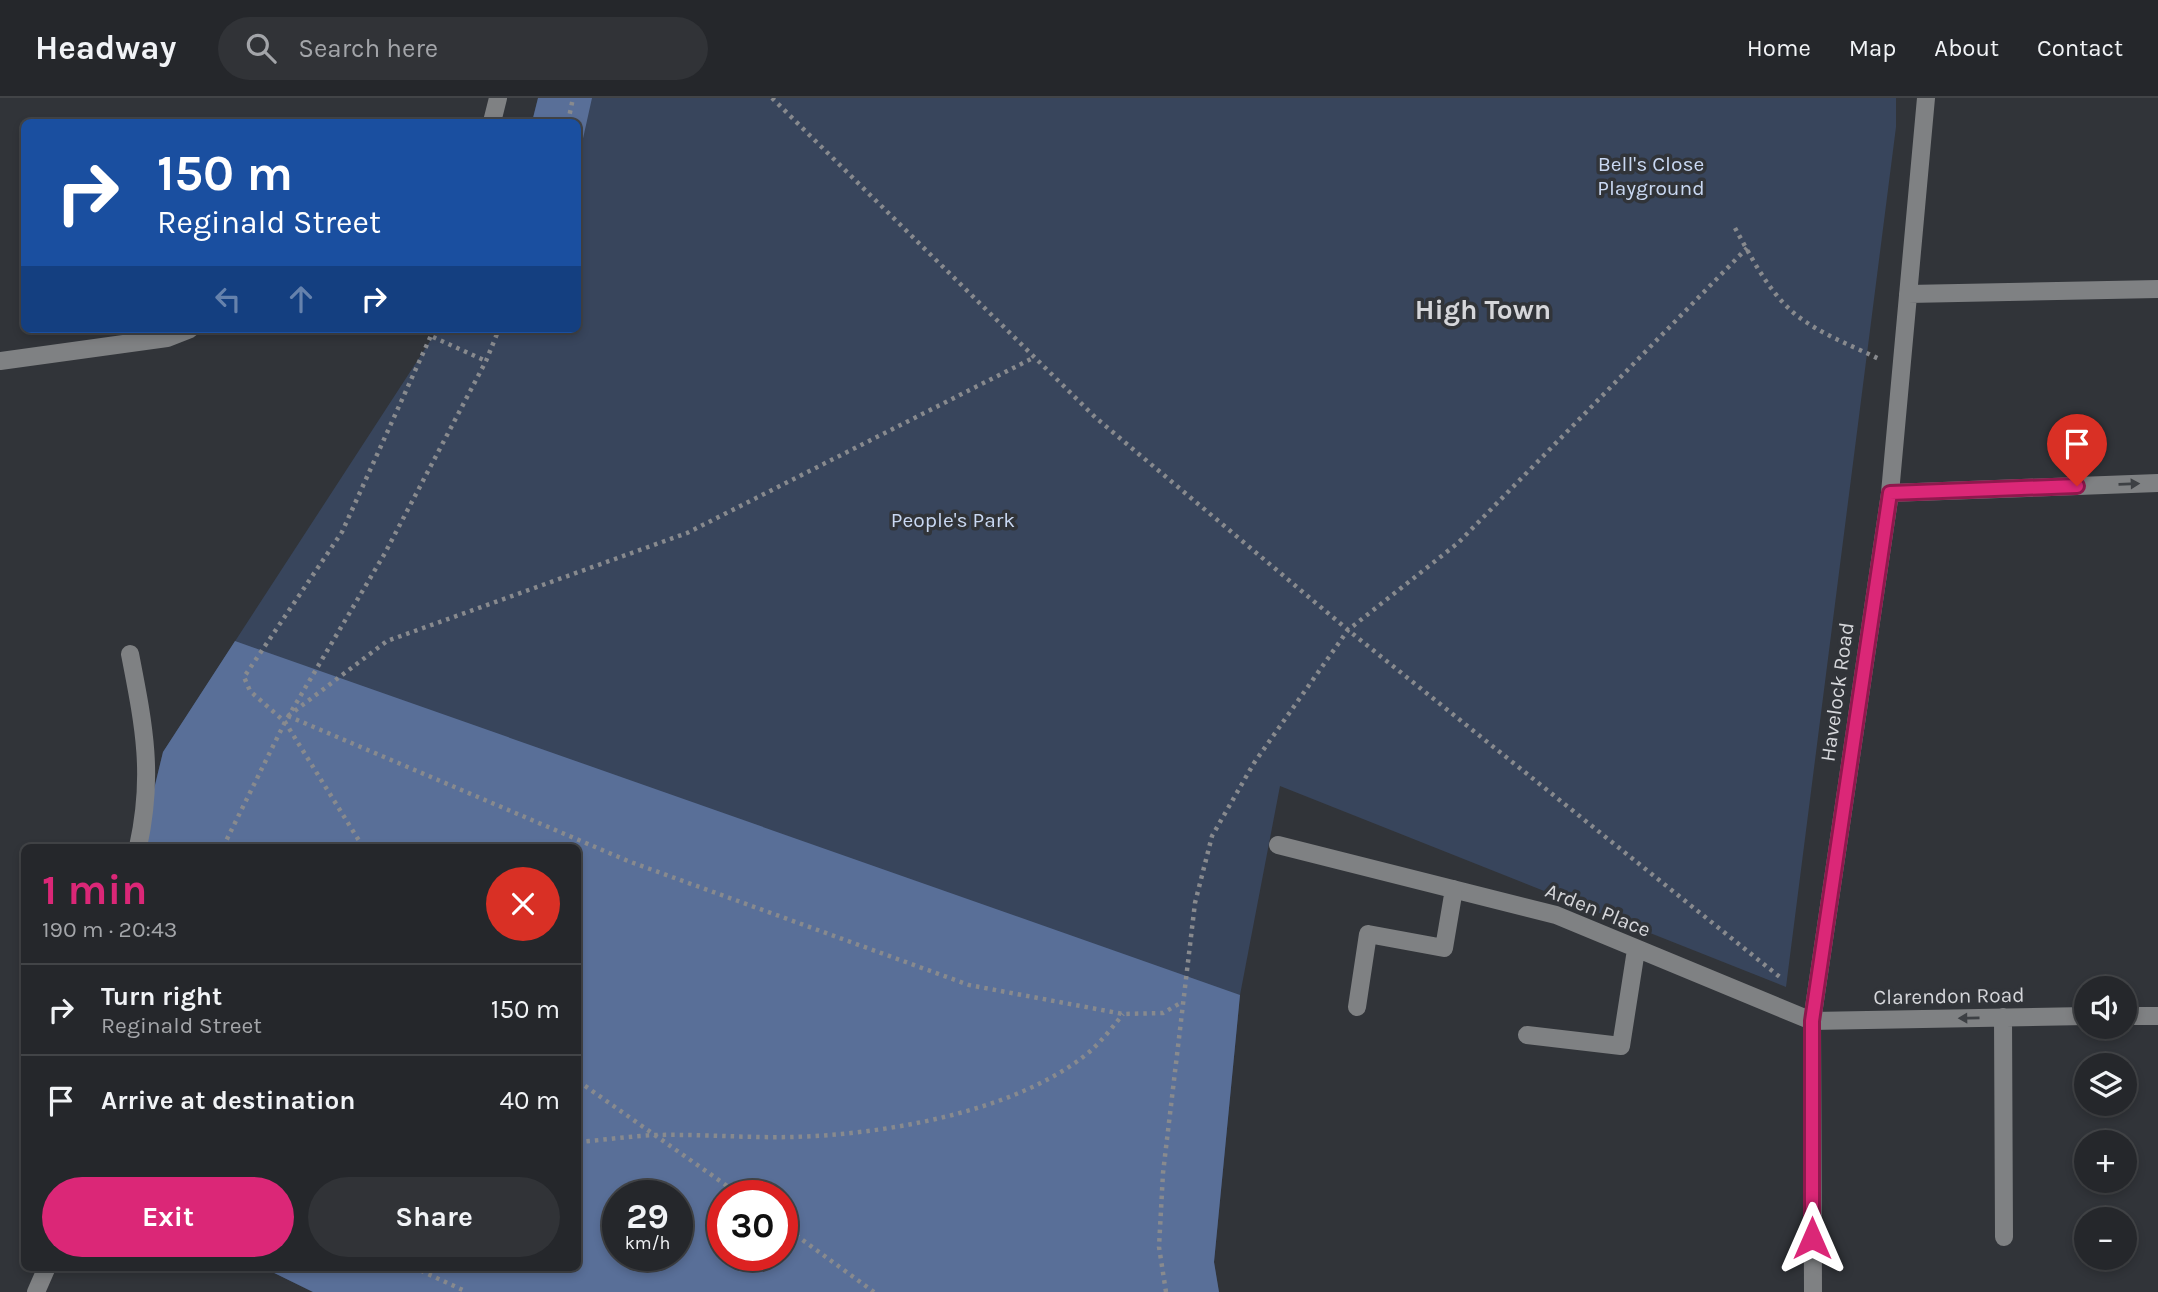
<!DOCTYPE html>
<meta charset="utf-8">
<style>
body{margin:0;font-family:Karla,sans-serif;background:#313337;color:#f1f3f6;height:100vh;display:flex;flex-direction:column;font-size:26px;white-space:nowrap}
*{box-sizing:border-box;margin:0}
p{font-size:23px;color:#a3a5a9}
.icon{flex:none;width:38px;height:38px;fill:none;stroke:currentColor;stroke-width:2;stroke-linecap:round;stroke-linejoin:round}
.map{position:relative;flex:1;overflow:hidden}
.side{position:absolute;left:21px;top:746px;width:560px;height:427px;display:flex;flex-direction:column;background:#25272b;border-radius:10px;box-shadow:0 4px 10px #0003,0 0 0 2px #424447}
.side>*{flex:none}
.hud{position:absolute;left:21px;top:21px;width:560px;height:214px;border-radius:10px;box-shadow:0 4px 10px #0003,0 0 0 2px #424447;background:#1a4fa0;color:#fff;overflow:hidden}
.controls{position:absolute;left:2074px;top:878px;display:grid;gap:14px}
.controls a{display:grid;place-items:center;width:63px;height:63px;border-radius:50%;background:#25272b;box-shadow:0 4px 10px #0003,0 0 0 2px #424447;font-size:35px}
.speed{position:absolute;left:602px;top:1082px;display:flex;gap:14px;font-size:35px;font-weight:700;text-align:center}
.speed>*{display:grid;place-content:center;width:91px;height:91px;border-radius:50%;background:#25272b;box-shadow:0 4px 10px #0003,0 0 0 2px #424447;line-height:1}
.speed small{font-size:18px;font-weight:400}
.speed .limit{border:10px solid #d22;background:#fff;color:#111}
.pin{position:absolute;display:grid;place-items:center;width:60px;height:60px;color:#fff;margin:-72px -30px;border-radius:50% 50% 50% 0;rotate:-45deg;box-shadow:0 0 7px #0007}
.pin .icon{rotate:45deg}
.me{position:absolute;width:77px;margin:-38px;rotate:0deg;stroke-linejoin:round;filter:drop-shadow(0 0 5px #0008)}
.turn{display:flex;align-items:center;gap:24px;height:147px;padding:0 21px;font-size:32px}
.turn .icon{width:91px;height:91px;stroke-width:2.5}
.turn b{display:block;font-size:49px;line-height:60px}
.lanes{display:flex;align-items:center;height:66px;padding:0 21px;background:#0003;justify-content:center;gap:35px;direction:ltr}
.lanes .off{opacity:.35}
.round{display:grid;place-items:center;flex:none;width:74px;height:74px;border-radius:37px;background:#313337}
.summary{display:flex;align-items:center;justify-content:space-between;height:119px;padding:0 21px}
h1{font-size:42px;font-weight:700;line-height:52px;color:#db2777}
.action{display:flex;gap:14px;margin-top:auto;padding:14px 21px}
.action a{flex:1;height:80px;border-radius:42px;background:#db2777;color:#fff;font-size:28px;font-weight:700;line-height:80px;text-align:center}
.action a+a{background:#313337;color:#f1f3f6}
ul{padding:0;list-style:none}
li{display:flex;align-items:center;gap:21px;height:91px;padding:0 21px;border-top:2px solid #424447}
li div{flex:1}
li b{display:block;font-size:26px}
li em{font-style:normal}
header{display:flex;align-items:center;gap:42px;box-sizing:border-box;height:98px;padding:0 35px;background:#25272b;border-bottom:2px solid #424447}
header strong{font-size:33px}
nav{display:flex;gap:38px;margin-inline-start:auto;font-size:24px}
.search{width:490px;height:63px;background:#313337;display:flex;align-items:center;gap:18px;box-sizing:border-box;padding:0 24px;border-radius:38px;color:#a3a5a9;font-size:26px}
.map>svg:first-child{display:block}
</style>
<header>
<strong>Headway</strong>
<div class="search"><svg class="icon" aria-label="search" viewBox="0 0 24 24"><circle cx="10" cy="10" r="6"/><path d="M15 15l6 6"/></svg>Search here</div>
<nav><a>Home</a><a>Map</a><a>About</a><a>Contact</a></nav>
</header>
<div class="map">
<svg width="2158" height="1194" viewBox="0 0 2158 1194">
<rect width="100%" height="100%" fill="#313439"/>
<path fill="#38455c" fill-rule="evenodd" d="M538,0H1896V29L1786,889L1280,688L1240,897L1214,1164L1219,1194H313L262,1169H578V749H140L163,654L438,231H578V24H532ZM618,1097H677V1157H618ZM723,1097H782V1157H723Z"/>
<path fill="#596f98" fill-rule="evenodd" d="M538,0H592L578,63V24H532Z
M235,543L1240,897L1214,1164L1219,1194H313L262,1169H578V749H140L163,654ZM618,1097H677V1157H618ZM723,1097H782V1157H723Z"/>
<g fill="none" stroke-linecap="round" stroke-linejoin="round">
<path stroke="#888a8e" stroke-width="4.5" stroke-dasharray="3.5 5" stroke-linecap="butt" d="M772,0L1096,320L1348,532L1781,880
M568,24L573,0
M1735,130C1754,164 1773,203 1806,224C1828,239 1855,249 1879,261
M433,239L486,263
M288,618L628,763L969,887L1123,916L1163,915L1182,904
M288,618L387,543L687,435L1033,260
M223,749L285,624L385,455L486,263L499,231
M363,749L285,624L250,593L244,579L342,434L434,231
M578,983L740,1097
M578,1044C604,1042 630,1038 657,1037C701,1036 745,1040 790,1039C881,1037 1010,1015 1083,959C1099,947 1111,931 1123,916
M782,1127L874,1194
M413,1169L467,1194
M1166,1194L1159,1149L1163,1075L1195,805L1212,738L1254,665L1348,532L1458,445L1747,150"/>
<path stroke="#7f8183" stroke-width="18" d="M492,24L498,0
M1908,196L2158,191
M0,263L167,240L190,231
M1890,395L2158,385
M130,556C144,628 154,677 138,749
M1278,747L1556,817L1812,923L2086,918
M1357,909L1368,836L1444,850L1454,791
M2124,918H2158
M2003,919L2004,1139
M1527,937L1621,948L1636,852
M36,1194L47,1169
M1813,1194L1812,923L1890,395L1926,0"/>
</g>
<defs><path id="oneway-solid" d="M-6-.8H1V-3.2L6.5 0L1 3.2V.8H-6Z" transform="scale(1.75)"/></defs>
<g fill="#3d4044">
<use href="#oneway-solid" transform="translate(2129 386) rotate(-2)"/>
<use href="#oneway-solid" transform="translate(1969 920) rotate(179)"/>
</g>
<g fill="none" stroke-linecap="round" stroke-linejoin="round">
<g stroke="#8e194d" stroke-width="18">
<path id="route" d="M1812,1140V923L1890,395L2077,388"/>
</g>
<use href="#route" stroke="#db2777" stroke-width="12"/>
</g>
<g text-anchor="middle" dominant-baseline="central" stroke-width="7" stroke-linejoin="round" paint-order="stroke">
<g font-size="21" fill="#c9d8f2" stroke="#313439">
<text x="1651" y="66">Bell's Close<tspan x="1651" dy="24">Playground</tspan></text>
<text x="953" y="422">People's Park</text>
</g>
<g font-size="21" fill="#d5d6da" stroke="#313439">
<text transform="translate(1837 594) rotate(-82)">Havelock Road</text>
<text transform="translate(1598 812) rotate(22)">Arden Place</text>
<text transform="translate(1949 898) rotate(-1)">Clarendon Road</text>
</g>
<g font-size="28" font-weight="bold" fill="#d5d6da" stroke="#313439">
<text x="1483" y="211">High Town</text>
</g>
</g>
</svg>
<div class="controls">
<a><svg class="icon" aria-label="sound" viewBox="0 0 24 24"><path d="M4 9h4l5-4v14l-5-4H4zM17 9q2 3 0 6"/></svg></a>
<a><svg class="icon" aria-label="layers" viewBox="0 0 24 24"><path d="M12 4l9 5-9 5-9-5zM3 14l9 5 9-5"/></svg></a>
<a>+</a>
<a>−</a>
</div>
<div class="speed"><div>29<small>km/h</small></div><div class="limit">30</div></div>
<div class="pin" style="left:2077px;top:388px;background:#d93025"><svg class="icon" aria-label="arrive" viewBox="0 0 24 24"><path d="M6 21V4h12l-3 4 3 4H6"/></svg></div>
<svg class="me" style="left:1812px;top:1140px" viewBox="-20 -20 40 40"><path d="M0-17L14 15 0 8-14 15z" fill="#db2777" stroke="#fff" stroke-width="4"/></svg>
<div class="hud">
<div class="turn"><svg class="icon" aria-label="right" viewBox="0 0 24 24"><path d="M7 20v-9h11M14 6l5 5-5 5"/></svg><div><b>150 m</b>Reginald Street</div></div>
<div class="lanes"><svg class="icon off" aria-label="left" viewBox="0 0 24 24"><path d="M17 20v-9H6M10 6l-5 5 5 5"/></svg><svg class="icon off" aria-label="ahead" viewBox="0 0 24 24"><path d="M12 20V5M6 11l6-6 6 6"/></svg><svg class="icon" aria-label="right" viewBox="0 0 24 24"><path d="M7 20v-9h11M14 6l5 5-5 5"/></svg></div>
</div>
<section class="side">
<div class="summary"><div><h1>1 min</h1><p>190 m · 20:43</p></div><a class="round" style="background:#d93025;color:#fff"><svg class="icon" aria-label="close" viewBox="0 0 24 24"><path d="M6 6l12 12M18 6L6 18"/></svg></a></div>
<ul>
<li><svg class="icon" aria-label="right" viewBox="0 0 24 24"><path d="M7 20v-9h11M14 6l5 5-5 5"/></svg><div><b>Turn right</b><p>Reginald Street</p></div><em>150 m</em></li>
<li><svg class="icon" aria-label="arrive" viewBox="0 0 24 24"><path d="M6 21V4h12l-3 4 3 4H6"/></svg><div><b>Arrive at destination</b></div><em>40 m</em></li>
</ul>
<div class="action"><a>Exit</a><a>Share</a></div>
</section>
</div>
